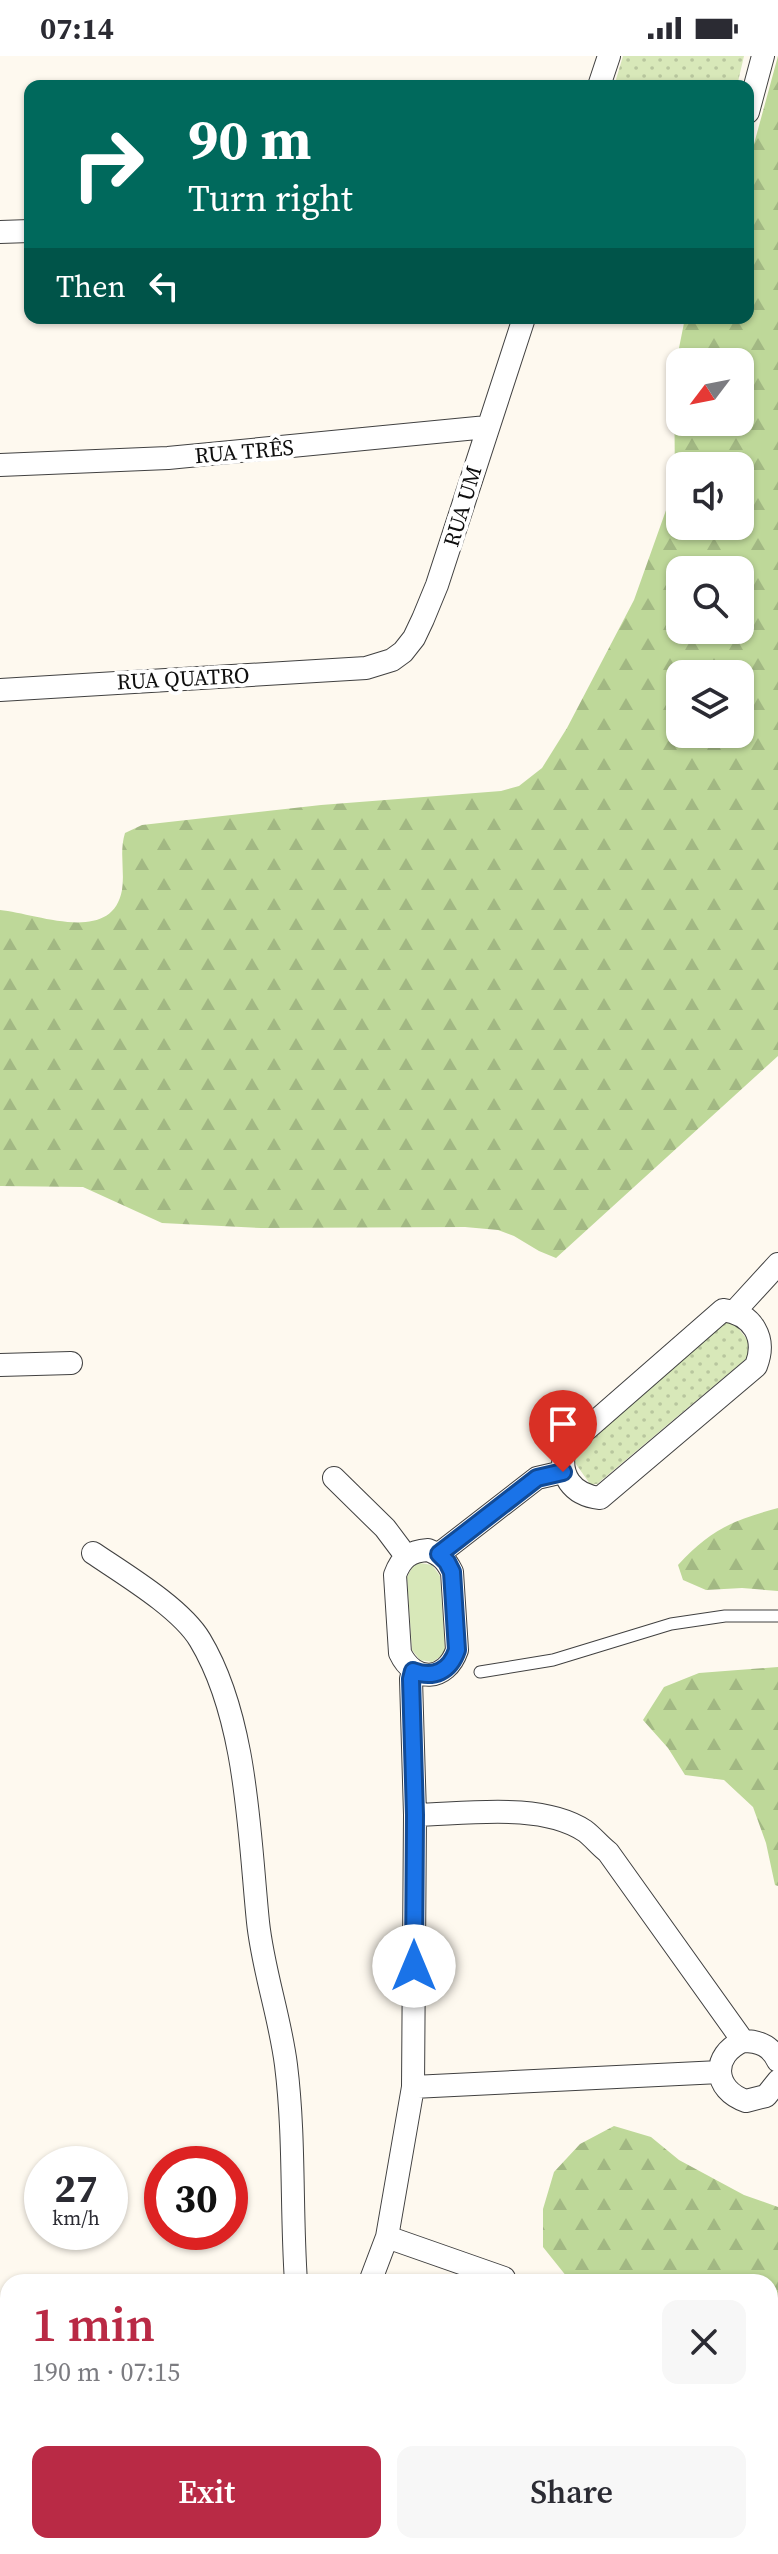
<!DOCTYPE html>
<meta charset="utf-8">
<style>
body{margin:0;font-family:"Source Serif 4",serif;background:#f7f7f7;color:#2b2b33;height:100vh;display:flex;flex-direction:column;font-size:30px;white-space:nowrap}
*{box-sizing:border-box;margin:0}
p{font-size:26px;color:#7c7c81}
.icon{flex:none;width:44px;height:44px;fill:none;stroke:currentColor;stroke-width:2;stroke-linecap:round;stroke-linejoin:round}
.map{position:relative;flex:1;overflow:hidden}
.side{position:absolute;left:0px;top:2218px;width:778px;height:280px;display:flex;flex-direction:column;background:#fff;border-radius:24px 24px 0 0;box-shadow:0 2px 6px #0004}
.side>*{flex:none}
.hud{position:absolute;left:24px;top:24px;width:730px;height:244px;border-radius:16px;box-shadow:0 2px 6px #0004;background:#00695c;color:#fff;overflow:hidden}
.needle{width:52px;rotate:238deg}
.buttons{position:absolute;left:666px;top:292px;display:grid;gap:16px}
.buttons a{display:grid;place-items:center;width:88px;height:88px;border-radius:16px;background:#fff;box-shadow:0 2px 6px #0004;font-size:40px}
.speed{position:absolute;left:24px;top:2090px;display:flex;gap:16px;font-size:40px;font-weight:700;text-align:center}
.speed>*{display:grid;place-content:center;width:104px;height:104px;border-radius:50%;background:#fff;box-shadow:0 2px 6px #0004;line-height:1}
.speed small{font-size:20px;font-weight:400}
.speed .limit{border:12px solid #d22;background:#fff;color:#111}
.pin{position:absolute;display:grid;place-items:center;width:68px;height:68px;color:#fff;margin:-82px -34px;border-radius:50% 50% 50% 0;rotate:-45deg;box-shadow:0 0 8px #0007}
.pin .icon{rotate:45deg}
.me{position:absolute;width:88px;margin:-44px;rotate:0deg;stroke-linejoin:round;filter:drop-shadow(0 0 6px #0008)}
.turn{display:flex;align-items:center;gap:28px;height:168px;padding:0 32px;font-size:36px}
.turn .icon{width:104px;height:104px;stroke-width:2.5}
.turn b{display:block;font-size:56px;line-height:68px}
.then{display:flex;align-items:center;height:76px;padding:0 32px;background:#0003;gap:16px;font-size:30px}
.round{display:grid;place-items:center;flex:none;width:84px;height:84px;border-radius:16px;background:#f7f7f7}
.head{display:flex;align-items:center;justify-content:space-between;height:136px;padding:0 32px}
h1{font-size:48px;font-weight:600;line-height:60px;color:#b92a45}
.action{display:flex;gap:16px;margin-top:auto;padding:16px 32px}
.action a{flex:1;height:92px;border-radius:16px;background:#b92a45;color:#fff;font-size:32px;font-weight:600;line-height:92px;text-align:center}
.action a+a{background:#f7f7f7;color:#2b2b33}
.status{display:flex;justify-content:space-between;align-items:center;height:56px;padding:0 40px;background:#fff;direction:ltr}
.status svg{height:22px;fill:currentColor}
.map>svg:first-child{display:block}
</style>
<div class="status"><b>07:14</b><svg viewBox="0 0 49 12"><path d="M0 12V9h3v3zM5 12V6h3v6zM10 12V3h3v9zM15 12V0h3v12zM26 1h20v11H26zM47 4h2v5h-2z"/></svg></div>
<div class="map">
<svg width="778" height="2498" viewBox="0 0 778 2498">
<defs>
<pattern id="forest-firs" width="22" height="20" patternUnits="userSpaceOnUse" patternTransform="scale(2)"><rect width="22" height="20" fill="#bed899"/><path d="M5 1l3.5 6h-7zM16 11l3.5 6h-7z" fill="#a2b883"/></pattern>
<pattern id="park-dots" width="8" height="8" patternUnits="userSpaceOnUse" patternTransform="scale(2)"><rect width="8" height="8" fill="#d8e8b9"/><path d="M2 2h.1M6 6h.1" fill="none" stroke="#b8c69e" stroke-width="1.8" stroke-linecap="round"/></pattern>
</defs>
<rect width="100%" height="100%" fill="#fef9ef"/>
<path fill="#d8e8b9" d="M420,1507L432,1509L440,1520L445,1593L443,1599L432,1606L420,1604L412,1594L407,1521L413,1510Z"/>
<path fill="url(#forest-firs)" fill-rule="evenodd" d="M778,0V1000L556,1202L539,1195L514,1180L498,1174L465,1171L261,1172L162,1167L83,1131L0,1130V854C35,857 112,890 122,834C125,815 119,796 125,777L142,769L321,749L501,735L519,730L542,712L567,672L634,544L675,429L674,317L685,262H748V110ZM680,306H740V366H680ZM740,410V470H680V410ZM680,514H740V574H680ZM680,618H740V678H680Z
M778,1452V1535L742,1532L706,1534L683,1524L678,1509C710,1474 733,1464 778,1452Z
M778,1611V1830L775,1829L766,1787L753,1751L724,1724L685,1719L668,1692L643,1664L664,1631L699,1617Z
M614,2070L651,2081L679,2104L744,2139L778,2151V2498H320L322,2490H770V2226H571L543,2191V2153L554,2116L580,2088Z"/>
<path fill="url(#park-dots)" d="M623,0H744L737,30H614Z
M731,1263L753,1291V1297L597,1428H590L571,1401L726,1265Z"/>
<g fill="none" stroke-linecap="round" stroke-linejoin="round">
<g stroke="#414141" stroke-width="13">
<path id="service" d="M480,1616L553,1604L671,1568L725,1560H778"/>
</g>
<g stroke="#414141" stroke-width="24">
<path id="minor" d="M599,30L609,0
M748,56L763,0
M0,176L30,175
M0,409L168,402L487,371
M0,634L366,612L392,604L403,596L414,582L423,563L437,529L524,262
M723,1254C753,1258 767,1282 756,1310L600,1442C572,1439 558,1419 565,1392Z
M734,1256L778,1208
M0,1309L71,1307
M334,1422L385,1472L406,1500
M428,1494C441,1499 446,1504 452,1516L457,1594C446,1626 414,1627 400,1597L395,1519C401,1502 410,1495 428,1494Z
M93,1497C124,1518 181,1552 200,1584C247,1662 249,1777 258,1866C263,1914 280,1961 286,2009C295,2081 291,2153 296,2226
M439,1498L537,1422L563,1416
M415,1759C466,1758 541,1746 585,1775C593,1781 600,1790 608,1796L743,1985
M778,2005C771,1990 760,1985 743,1985C711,1999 713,2034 746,2045L766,2040L778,2025
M413,2031L720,2016
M387,2181L504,2222
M370,2226L387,2181L413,2031L415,1759L411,1623L413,1615
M197,2498L202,2490
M264,2498L267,2490"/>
</g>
<use href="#service" stroke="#fff" stroke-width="11"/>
<use href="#minor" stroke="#fff" stroke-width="22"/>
</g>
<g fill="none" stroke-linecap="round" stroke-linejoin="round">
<g stroke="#114b97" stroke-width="20">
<path id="route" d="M414,1910L415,1759L411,1623L413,1615C434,1623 450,1615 457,1594L452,1516L447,1506L439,1498L537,1422L563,1416"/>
</g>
<use href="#route" stroke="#1a73e8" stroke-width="14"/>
</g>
<g text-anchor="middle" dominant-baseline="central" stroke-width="8" stroke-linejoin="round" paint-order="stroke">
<g font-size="22" fill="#0e0e0e" stroke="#fff">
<text transform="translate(244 395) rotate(-5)">RUA TRÊS</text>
<text transform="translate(462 450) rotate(-73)">RUA UM</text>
<text transform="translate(183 622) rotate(-3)">RUA QUATRO</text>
</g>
</g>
</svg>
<div class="buttons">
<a><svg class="needle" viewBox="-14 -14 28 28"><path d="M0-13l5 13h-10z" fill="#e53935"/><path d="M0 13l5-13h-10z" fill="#7c7c81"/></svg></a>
<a><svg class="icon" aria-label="sound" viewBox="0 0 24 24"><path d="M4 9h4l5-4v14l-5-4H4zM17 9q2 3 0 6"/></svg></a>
<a><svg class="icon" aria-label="search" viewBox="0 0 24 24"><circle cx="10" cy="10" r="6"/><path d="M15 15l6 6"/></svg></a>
<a><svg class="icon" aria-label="layers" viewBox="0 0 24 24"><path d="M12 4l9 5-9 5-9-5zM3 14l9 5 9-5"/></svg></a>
</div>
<div class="speed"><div>27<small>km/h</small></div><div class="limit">30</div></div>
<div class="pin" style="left:563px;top:1416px;background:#d93025"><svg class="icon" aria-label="arrive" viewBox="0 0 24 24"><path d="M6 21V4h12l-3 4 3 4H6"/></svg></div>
<svg class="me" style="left:414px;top:1910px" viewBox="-20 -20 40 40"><circle r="19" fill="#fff"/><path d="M0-13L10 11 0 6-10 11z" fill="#1a73e8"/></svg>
<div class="hud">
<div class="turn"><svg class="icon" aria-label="right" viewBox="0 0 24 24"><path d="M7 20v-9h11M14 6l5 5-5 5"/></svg><div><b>90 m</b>Turn right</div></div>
<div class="then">Then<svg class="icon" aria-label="left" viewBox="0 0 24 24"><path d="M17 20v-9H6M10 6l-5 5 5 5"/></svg></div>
</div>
<section class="side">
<div class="head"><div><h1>1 min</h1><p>190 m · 07:15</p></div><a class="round"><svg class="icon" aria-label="close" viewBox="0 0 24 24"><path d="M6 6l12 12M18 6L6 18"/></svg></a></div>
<div class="action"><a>Exit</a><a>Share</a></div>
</section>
</div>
